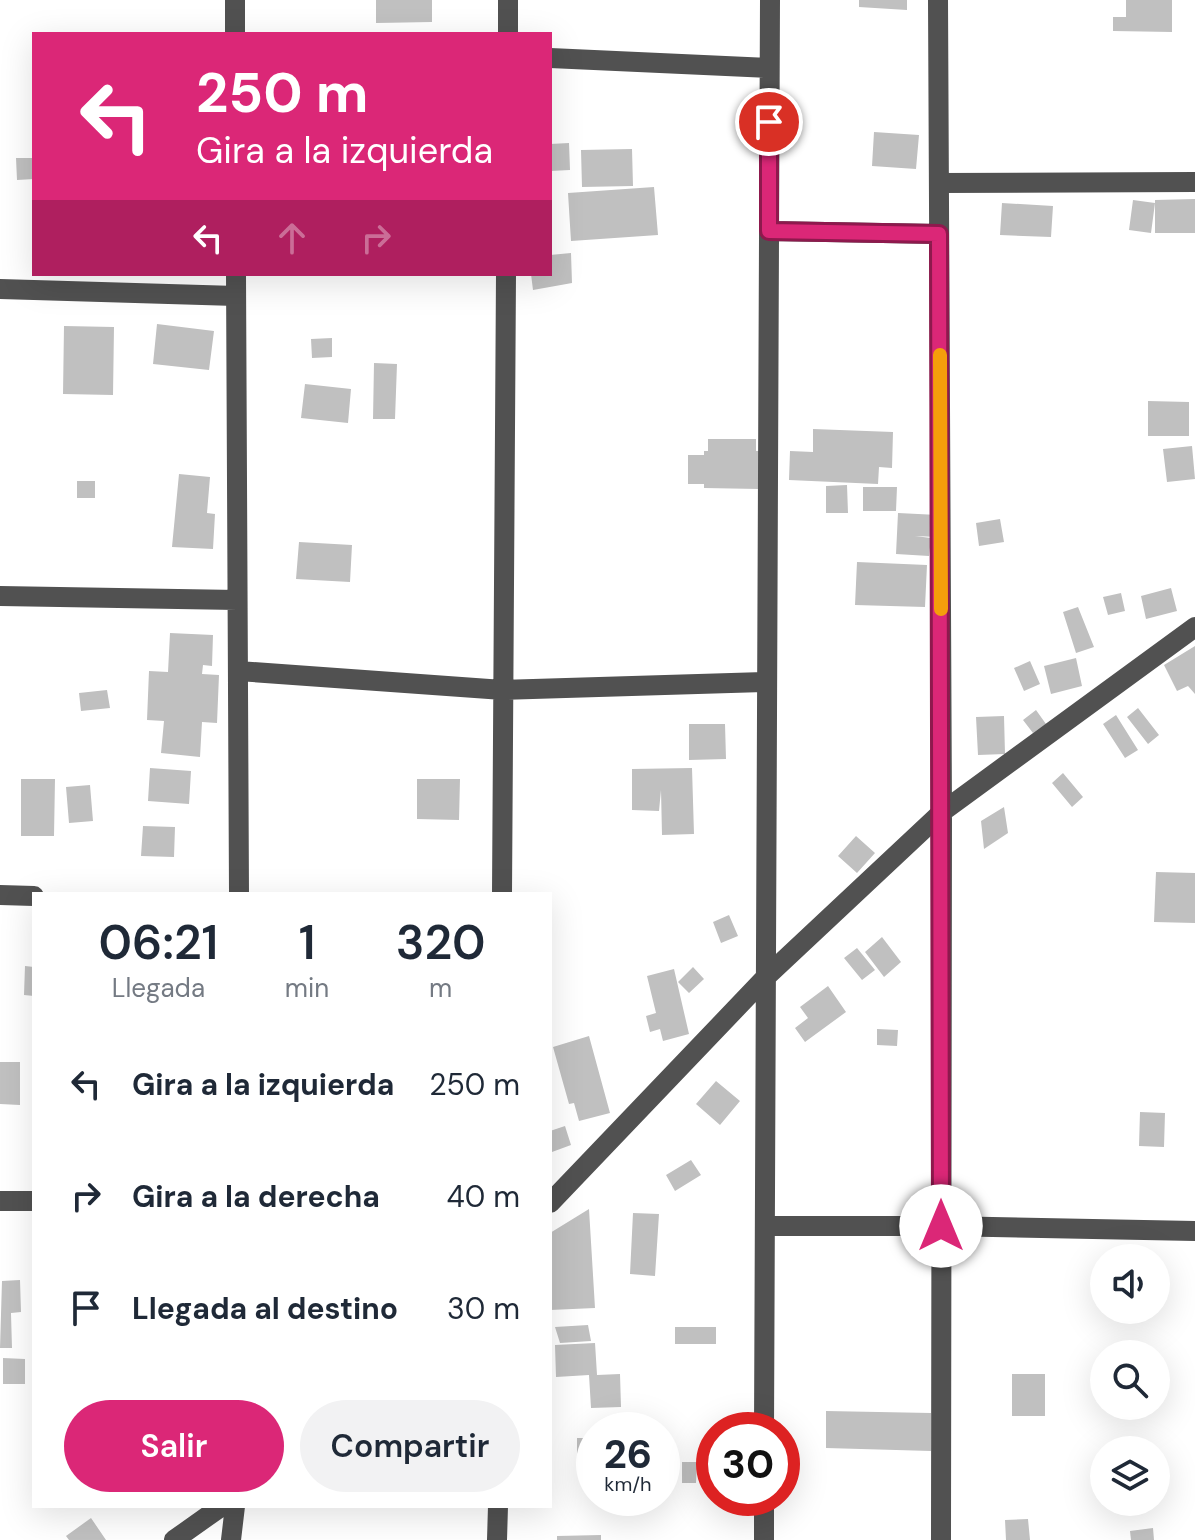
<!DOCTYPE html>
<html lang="es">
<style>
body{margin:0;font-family:"DM Sans",sans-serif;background:#f2f2f3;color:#1f2937;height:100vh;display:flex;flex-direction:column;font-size:30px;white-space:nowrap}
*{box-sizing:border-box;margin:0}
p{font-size:26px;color:#747a83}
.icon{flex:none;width:44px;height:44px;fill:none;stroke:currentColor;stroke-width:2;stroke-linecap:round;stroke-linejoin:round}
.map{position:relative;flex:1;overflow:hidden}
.details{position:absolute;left:32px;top:892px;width:520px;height:616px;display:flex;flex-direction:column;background:#fff;border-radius:0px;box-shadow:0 8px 32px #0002}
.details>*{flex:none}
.guide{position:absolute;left:32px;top:32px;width:520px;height:244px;border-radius:0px;box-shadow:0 8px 32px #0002;background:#db2777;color:#fff;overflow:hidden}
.controls{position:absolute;left:1090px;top:1244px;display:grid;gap:16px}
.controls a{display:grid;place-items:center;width:80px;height:80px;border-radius:50%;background:#fff;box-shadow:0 8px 32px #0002;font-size:40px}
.speed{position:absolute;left:576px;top:1412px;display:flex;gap:16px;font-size:40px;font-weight:700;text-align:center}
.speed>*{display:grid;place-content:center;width:104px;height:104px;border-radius:50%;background:#fff;box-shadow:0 8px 32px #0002;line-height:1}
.speed small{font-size:20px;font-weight:400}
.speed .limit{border:12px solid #d22;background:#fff;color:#111}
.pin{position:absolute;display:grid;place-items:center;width:68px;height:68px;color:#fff;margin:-34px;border:4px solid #fff;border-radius:50%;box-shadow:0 2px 8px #0007}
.me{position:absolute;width:88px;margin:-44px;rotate:0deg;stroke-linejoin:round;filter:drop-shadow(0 0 6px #0008)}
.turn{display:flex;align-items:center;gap:28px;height:168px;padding:0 32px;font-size:36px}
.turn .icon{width:104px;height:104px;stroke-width:2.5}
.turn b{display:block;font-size:56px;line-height:68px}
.lanes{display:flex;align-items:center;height:76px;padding:0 32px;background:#0003;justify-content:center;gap:40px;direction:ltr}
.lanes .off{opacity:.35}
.eta{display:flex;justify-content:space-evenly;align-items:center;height:136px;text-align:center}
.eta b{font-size:48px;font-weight:600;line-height:56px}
.button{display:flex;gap:16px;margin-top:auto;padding:16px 32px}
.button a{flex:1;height:92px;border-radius:48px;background:#db2777;color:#fff;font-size:32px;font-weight:600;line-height:92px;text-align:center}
.button a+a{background:#f2f2f3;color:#1f2937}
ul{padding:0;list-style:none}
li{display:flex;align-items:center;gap:24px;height:112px;padding:0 32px}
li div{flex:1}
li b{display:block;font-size:30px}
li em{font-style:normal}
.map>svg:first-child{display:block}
</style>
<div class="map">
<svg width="1195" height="1540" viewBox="0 0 1195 1540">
<rect width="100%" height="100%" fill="#fff"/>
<path fill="#c0c0c0" d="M376,0H432V22L376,23Z
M859,0H907V10L859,7Z
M1126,0H1172V32L1113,31V17H1126Z
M874,132L919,135L916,169L872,166Z
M569,143L570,170L550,171V144Z
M632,149L633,186L582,187L581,150Z
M16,158H34V179L17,180Z
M654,187L658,235L571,241L568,193Z
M1195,199V233H1155V200Z
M1133,200L1155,203L1151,233L1129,230Z
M1002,203L1053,206L1051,237L1000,235Z
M571,253L572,283L533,290L531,274H550V255Z
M157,324L214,331L209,370L153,364Z
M64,326L114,327L113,395L63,394Z
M332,338V357L312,358L311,339Z
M374,363L397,364L395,419H373Z
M305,384L351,389L348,423L301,418Z
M1148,401L1189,402V436H1148Z
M813,429L893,432L892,468L879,467L878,484L789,480L790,451L813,452Z
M708,439H756V451H759V489L704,488V484H688V455H704V451H708Z
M1192,446L1195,479L1167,482L1163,449Z
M179,474L210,477L207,513L215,514L213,549L172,547Z
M77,481H95V498H77Z
M847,485L848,513H826V486Z
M863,487H897L896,511H863Z
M898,513L938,515L937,537L915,536L931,538L929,556L896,554Z
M1000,519L1004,542L979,546L976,523Z
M299,542L352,545L350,582L296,579Z
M857,562L927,565L925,607L855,605Z
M1171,588L1177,611L1146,619L1141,596Z
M1121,593L1125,611L1108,615L1103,597Z
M1078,607L1094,647L1076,653L1063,612Z
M170,633L213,635L212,666L203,665L202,674L219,675L217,723L202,722L200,757L161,753L164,721L147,720L149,671L168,672Z
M1195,646V694L1188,686L1177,691L1164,665Z
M1076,658L1082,686L1051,694L1044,666Z
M1030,661L1040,684L1024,691L1014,668Z
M107,690L110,708L81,711L79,693Z
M1138,708L1159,735L1148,744L1127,717Z
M1036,710L1046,724L1033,733L1023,720Z
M1116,715L1138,750L1125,758L1103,724Z
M1004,716L1005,754L978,755L976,717Z
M689,724H725L726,759L689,760Z
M150,768L191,771L189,804L148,801Z
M692,768L694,834L662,835L661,790L659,811L632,810V769Z
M1063,773L1083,797L1072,807L1052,783Z
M21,779H55L54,836H21Z
M417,779H460L459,820L417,819Z
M90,785L93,821L69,823L66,787Z
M1004,807L1008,833L984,849L981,821Z
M143,826L175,827L174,857L141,856Z
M856,836L875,853L857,873L838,856Z
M1156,872L1195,873V923L1154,922Z
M729,915L738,936L721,943L713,922Z
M882,937L901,962L884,977L865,952Z
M857,948L875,970L862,980L844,958Z
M25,966L34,967V996L24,995Z
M693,967L704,979L689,993L678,982Z
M674,969L689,1034L663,1041L660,1029L650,1032L646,1016L656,1013L647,976Z
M828,986L846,1012L805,1042L795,1028L808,1018L800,1007Z
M877,1029L898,1030L897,1046L877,1045Z
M589,1036L610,1113L579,1121L574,1103L569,1104L553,1047Z
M0,1062H20V1105L0,1104Z
M716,1081L740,1101L720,1125L696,1104Z
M1140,1112L1165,1113L1164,1147L1139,1146Z
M565,1126L571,1145L552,1152L550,1131Z
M691,1160L701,1175L675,1191L666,1175Z
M589,1209L595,1308L550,1310V1296H552L550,1233Z
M633,1213L659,1214L655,1276L630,1274Z
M20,1280L21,1312L11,1313L12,1348H0L2,1281Z
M588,1325L591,1341L560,1343L555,1327Z
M675,1327H716V1344H675Z
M595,1343L597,1375L620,1374L621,1407L591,1408L589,1375L556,1377L555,1345Z
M3,1358L25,1359V1384H3Z
M1012,1374H1045V1416H1012Z
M826,1411L931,1413V1451L826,1448Z
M577,1438H594V1467H577Z
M682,1462H697L696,1483H682Z
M91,1518L106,1540H69L66,1536Z
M1028,1519L1030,1540H1006L1005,1520Z
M1153,1528L1154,1540H1131L1130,1531Z
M601,1535V1540H557V1536Z"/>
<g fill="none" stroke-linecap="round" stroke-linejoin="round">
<path stroke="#515151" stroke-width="20" d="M235,0V34
M938,0L942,812L941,1540
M508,34V0
M550,58L769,68
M939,183L1195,182
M769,231L939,234
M236,274L239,894
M0,289L236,296
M0,596L237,600
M238,671L503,690L767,682
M502,894L506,274
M0,895L34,896
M0,1201H34
M550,1203L766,977L942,812L1195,627
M765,1226H941L1195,1231
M764,1430L770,0
M764,1498V1540
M174,1540L222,1506
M231,1540L235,1506
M497,1540L498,1506"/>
</g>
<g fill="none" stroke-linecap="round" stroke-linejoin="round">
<g stroke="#8e194d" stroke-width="20">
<path id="route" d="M769,122V231L939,234L941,1226"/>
</g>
<use href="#route" stroke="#db2777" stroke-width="14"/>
<path stroke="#f59e0b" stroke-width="14" d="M940,355L941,609"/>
</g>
</svg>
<div class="controls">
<a><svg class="icon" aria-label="sound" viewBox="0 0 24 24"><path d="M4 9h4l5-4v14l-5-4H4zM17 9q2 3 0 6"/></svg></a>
<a><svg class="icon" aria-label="search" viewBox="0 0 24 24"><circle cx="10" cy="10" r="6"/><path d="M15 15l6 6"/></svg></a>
<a><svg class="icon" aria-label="layers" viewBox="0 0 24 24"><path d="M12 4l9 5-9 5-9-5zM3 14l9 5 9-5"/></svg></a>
</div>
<div class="speed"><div>26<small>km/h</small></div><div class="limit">30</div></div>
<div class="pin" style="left:769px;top:122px;background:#d93025"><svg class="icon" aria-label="arrive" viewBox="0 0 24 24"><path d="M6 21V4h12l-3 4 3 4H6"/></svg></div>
<svg class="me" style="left:941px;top:1226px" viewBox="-20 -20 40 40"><circle r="19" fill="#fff"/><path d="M0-13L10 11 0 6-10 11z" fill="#db2777"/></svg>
<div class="guide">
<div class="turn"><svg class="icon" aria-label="left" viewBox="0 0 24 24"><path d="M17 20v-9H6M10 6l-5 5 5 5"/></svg><div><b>250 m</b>Gira a la izquierda</div></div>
<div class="lanes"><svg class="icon" aria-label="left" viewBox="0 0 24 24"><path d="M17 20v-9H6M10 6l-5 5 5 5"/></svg><svg class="icon off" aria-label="ahead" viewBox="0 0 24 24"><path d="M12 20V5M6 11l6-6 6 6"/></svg><svg class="icon off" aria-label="right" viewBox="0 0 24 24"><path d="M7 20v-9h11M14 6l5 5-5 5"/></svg></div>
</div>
<section class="details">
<div class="eta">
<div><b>06:21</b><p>Llegada</p></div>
<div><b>1</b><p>min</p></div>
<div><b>320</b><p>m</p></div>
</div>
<ul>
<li><svg class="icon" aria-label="left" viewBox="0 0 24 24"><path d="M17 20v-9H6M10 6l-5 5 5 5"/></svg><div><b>Gira a la izquierda</b></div><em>250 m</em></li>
<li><svg class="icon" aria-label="right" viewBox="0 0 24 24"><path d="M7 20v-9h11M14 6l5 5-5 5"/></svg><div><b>Gira a la derecha</b></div><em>40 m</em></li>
<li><svg class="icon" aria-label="arrive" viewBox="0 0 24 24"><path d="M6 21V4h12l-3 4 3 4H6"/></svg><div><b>Llegada al destino</b></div><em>30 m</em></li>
</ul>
<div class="button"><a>Salir</a><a>Compartir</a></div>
</section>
</div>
